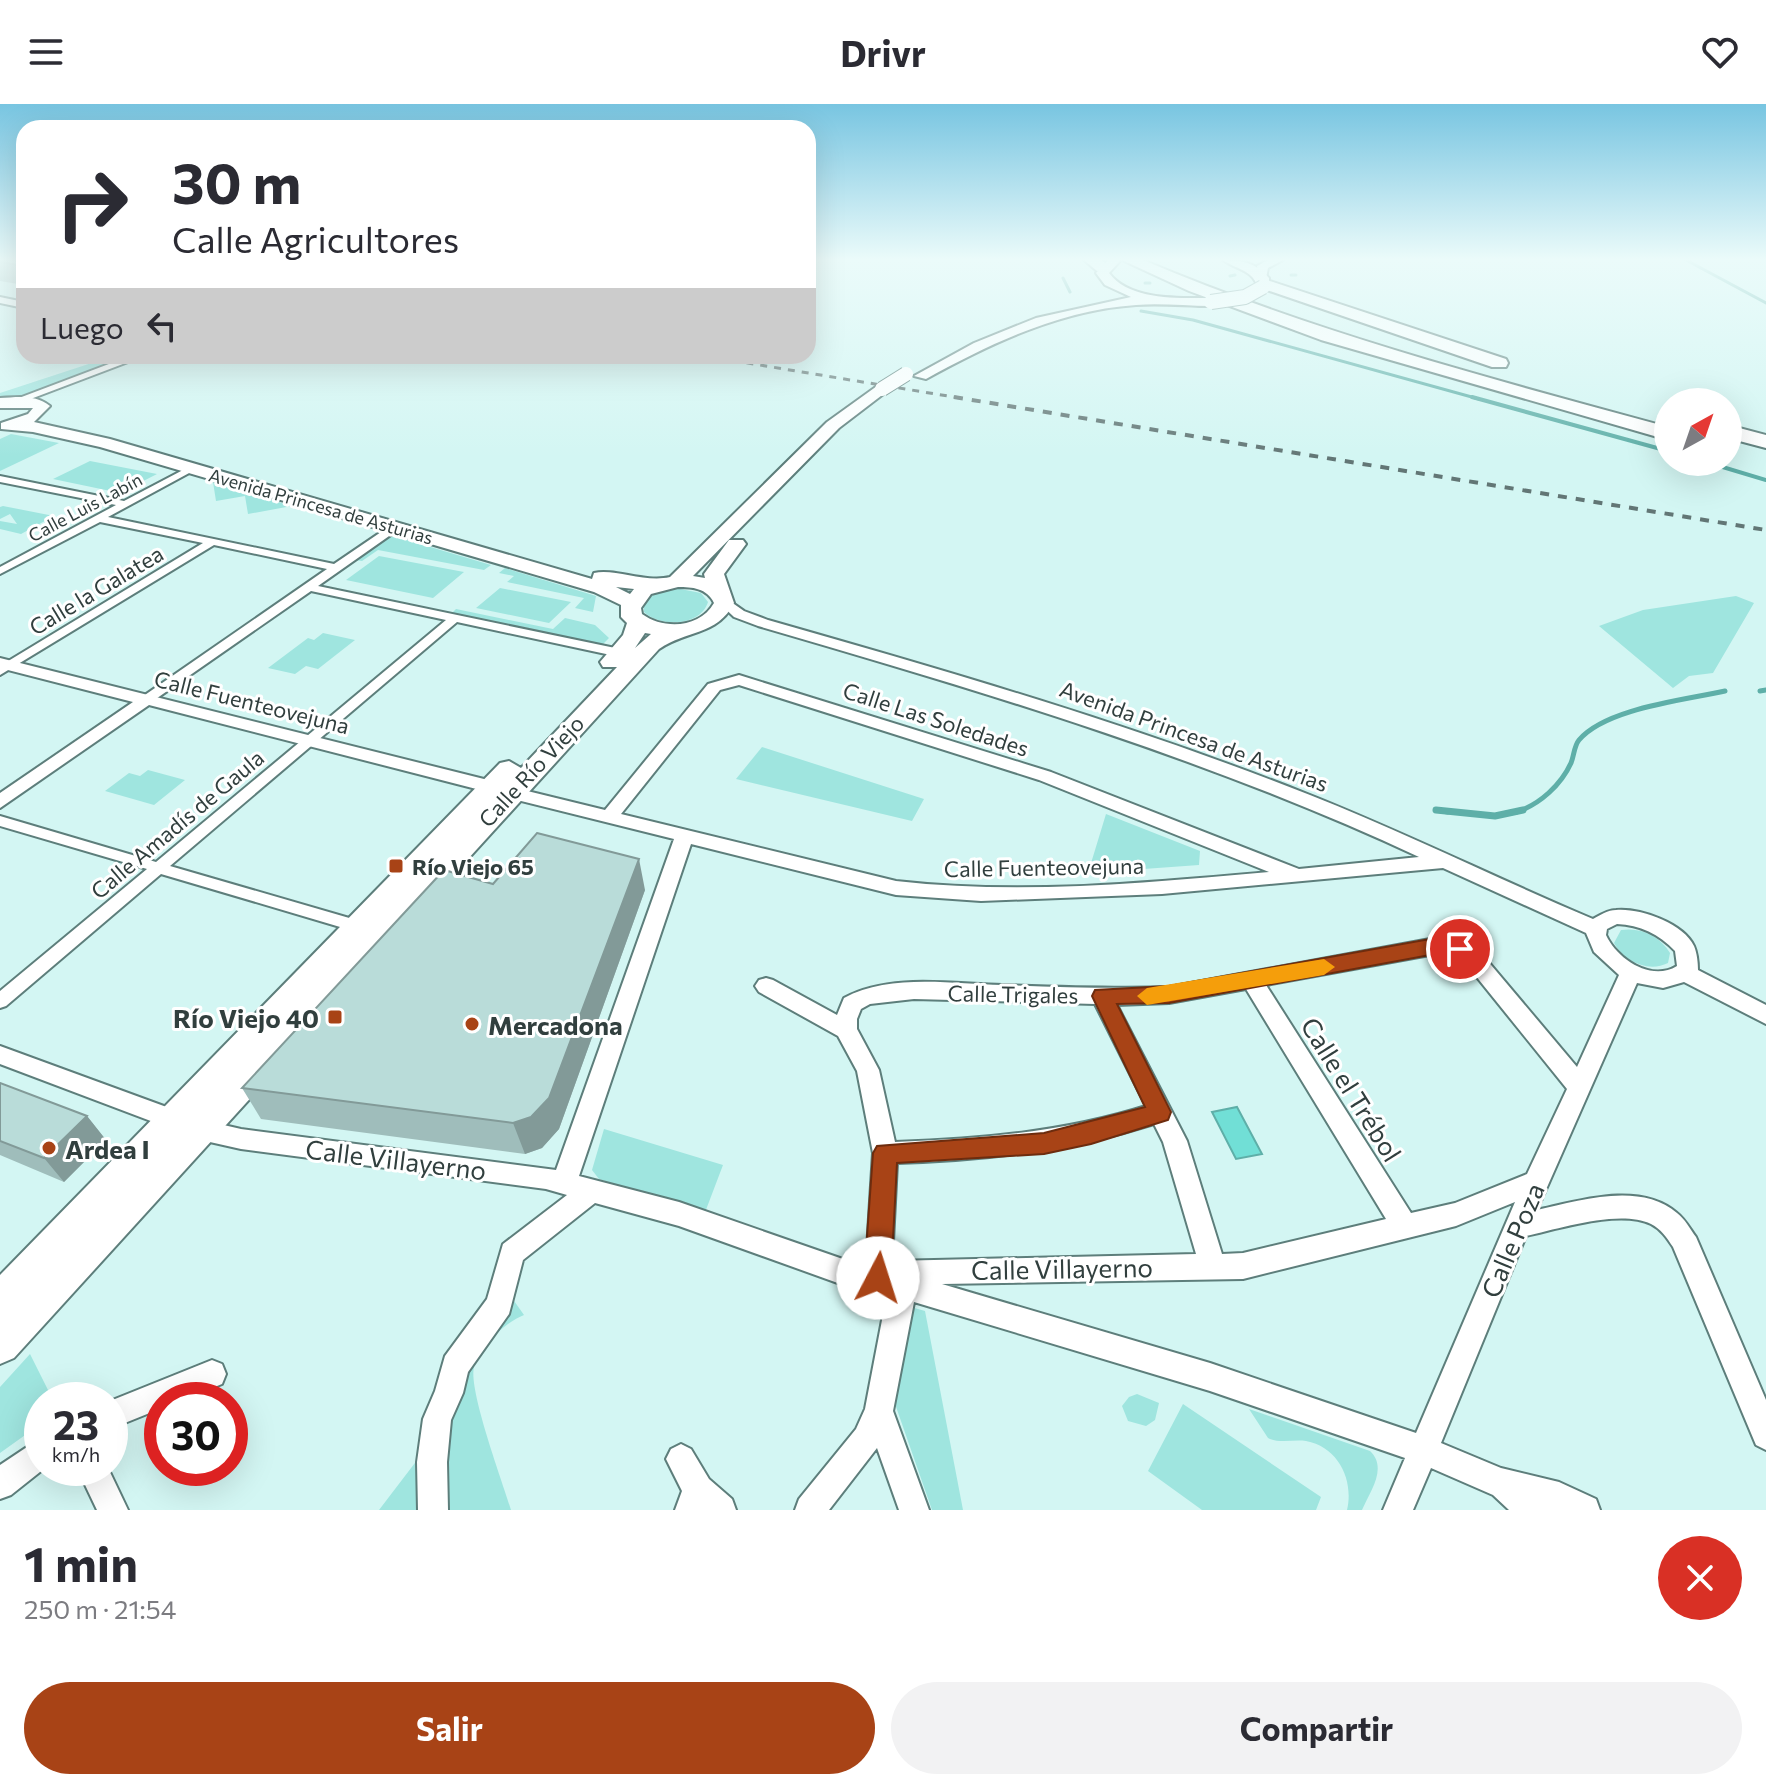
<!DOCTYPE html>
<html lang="es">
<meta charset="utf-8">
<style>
body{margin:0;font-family:Commissioner,sans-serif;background:#f2f2f3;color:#2b2b33;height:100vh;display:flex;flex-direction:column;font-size:30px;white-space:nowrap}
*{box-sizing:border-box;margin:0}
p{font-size:26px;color:#7c7c81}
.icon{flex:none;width:44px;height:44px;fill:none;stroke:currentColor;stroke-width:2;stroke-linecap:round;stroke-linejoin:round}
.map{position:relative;height:1406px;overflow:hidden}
.side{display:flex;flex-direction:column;background:#fff;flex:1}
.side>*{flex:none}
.banner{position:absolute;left:16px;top:16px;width:800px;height:244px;border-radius:24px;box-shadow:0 8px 32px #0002;background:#fff;color:#2b2b33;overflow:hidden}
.needle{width:52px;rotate:40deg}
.tools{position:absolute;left:1654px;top:284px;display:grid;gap:16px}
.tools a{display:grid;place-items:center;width:88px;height:88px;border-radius:50%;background:#fff;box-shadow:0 8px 32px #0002;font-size:40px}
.speed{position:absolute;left:24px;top:1278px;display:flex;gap:16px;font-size:40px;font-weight:700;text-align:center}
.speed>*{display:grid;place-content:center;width:104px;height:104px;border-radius:50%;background:#fff;box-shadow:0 8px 32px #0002;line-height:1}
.speed small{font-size:20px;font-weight:400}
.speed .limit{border:12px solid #d22;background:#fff;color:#111}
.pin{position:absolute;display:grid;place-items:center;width:68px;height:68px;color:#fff;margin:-34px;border:4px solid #fff;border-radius:50%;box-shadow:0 2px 8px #0007}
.me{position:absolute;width:88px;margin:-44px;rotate:5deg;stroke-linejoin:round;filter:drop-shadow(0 0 6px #0008)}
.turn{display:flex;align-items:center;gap:28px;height:168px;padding:0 24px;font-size:36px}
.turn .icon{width:104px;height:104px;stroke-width:2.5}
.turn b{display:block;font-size:56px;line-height:68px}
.then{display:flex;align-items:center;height:76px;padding:0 24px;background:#0003;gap:16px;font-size:30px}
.round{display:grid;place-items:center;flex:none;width:84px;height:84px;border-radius:42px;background:#f2f2f3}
.head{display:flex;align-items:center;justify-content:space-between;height:136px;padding:0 24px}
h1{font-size:48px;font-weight:700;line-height:60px}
.button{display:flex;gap:16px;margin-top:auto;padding:16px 24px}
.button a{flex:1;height:92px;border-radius:48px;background:#a84316;color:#fff;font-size:32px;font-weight:700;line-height:92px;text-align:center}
.button a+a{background:#f2f2f3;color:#2b2b33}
header{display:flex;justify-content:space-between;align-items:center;height:104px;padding:0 24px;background:#fff;font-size:36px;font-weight:700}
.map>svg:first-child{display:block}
</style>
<header><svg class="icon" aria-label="menu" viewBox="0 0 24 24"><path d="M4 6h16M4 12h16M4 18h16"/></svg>Drivr<svg class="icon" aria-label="heart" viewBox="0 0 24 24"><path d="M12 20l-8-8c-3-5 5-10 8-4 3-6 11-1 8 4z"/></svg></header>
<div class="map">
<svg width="1766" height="1406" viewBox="0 0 1766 1406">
<rect width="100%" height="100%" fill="#d3f6f3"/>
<path fill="#9fe5df" d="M113,252H131L36,289L0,296V289Z
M11,330L59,339L0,367V335Z
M90,357L157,370L120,389L53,375Z
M213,378L292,402L248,410L245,392L216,397Z
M3,402L54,412L21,430L0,425V417L17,420L10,410L0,415V403Z
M390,431L491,461L484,466L378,446L362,457L355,456Z
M379,452L464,468L433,494L346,476Z
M505,464L596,492L593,508L575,504L584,494L507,478L514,472L499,469Z
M500,484L571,498L549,519L476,504Z
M675,484L701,489L708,498C701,522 661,524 644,508V498L656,489Z
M1736,492L1754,499L1713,569L1689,572L1673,584L1599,522L1643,506Z
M456,505L553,525L565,514L595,521L609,534L603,540L452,509Z
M323,529L355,536L318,565L306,562L295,570L268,564L308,534L314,536Z
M762,643L924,695L912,717L736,675Z
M148,666L185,676L154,701L105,687L129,669L140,672Z
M1106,710L1200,747L1199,761L1088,769Z
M1621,826C1641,823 1660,832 1670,849L1668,859C1648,869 1624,857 1614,839Z
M604,1025L723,1061L704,1111L599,1075L592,1066Z
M512,1194L524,1211C505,1218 479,1244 474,1263C468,1286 503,1379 511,1406H445L441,1343L462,1269Z
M911,1203L925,1207L963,1406H932L894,1297Z
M30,1250L53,1296H42V1319L0,1349V1283Z
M1137,1290L1159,1299L1155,1316L1146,1322L1128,1317L1122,1302L1129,1293Z
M1183,1300L1321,1393L1316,1406H1202L1148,1367Z
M1249,1305L1370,1347C1388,1364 1370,1387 1362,1406H1347C1354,1377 1339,1343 1306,1337C1294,1335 1280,1340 1268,1334Z
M421,1351V1406H379Z"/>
<path fill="#71dfd6" stroke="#5eafa8" stroke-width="2" d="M1237,1003L1262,1050L1236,1055L1212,1008Z"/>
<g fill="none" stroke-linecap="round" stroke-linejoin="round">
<path stroke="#5eafa8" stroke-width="3" d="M1686,156L1766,199
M1291,171H1296
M1230,172L1235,171
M1063,174L1070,188
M1145,179H1150
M1141,207L1193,216L1479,295"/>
<path stroke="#5eafa8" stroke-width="4" d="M1472,293L1668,347
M1706,358L1766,376"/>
<path stroke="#5eafa8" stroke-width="5" d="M1760,587L1766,586
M1436,706L1448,708
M1517,708C1540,700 1561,681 1571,659C1574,652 1574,642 1579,636C1606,604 1686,596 1725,587"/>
<path stroke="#5eafa8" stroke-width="7" d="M1436,706L1495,712L1523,706"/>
<g stroke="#5d7e7b" stroke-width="4">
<path id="pedestrian" d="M183,366L191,368L108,413L334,460L384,426H392V430L318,482L620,545L626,549L620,553L457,518L170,762L363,818L365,822L363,826L357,828L161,770L6,902L0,904V887L147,765L0,722V712L156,758L446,516L311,487L150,599H142L140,596L142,593L327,465L214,441L0,571V562L203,439L100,418L0,470V463L116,401L0,378V372L124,397Z"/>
</g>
<g stroke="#5d7e7b" stroke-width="4">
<path id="minor" d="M0,193L24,198V204L0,199Z
M130,252H144L20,299L11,297Z
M724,493L744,507L768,516C951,568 1133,621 1310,691C1406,729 1498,775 1593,815C1600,811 1608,806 1616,806C1640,804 1683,819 1694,842C1697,849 1698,859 1698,866L1766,901V920L1684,878L1663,884L1637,879L1537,1106C1578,1097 1640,1077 1677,1109C1685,1115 1690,1125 1696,1133L1766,1296V1346L1756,1341L1673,1143C1667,1134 1661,1125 1651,1120C1619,1105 1559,1125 1526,1132L1441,1339L1501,1364L1559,1378L1596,1395L1600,1406H1509L1493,1391L1431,1364L1413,1406H1383L1405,1354L1210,1287L914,1198L893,1307L929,1406H899L877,1344L829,1406H795L799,1395L856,1325L865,1305L887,1190L874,1185L860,1187L679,1122L595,1099L523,1156L509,1210L468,1268L463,1289L451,1316L447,1358L448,1406H418L417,1358L423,1315L435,1287L445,1252L487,1195L503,1140L567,1091L546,1085L241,1045L201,1036L0,960V942L202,1016L241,1025L556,1066L674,735L505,693L502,689L511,683L605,706L708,580L739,571L1051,668L1299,765L1419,753C1207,654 982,587 758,522L734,513L717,497ZM739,581L1039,676L1269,768C1145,779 1020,791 896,777L621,710L720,586ZM691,740L896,791L981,797L1162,790L1443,764L1586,829L1594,848L1619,871L1577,963L1481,849L1460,837L1430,835L1169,883C1113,885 1058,883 1002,881C953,880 889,869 844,894L837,911L773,876L766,874L759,876L755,882L759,888L838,932L857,967L873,1049L866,1161H860L679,1098L579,1072ZM1617,820C1640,821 1659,830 1675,847L1677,862C1651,878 1617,855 1606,831L1607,825ZM1430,851L1455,852L1467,861L1567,985L1527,1070L1455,1099L1411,1109L1266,881ZM1246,885L1386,1115L1243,1149L1222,1150L1187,1037L1117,901L1169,899ZM914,895L1095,900L1146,1002C1064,1028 980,1035 895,1038L879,966L857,925V915L861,905L870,900ZM1154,1020L1163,1038L1196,1150L892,1157L897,1059C985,1056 1070,1047 1154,1020ZM1515,1098L1416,1329L1210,1259L942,1180L1243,1175L1456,1122Z
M0,554L492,677L501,683L492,689L149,601L0,704V689L133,598L0,564Z
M212,1256L222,1260L226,1270L222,1280L183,1296H162V1304L110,1325V1297Z
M42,1333V1364H45L11,1391L0,1395V1361Z
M681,1340L691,1345L709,1375L732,1395L736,1406H675L682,1387L666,1355L671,1345Z
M77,1364H108L128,1406H97Z"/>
</g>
<g stroke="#5d7e7b" stroke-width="4">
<path id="tertiary" d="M1268,156H1283L1268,164L1266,174H1258L1257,162Z"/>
</g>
<g stroke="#5d7e7b" stroke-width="4">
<path id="secondary" d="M1108,156H1121L1109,169C1130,197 1180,194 1211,194L1217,198L1211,202C1186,202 1161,199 1136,201C1061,206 991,239 926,275L914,272L974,239L1036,214L1131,193L1105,181L1096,169Z
M1223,156C1243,156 1256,159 1269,174V183L1259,186C1253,165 1239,167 1223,156Z
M877,282L890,285L839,324L693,472L705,474L704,470L729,436H743L746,440L724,470L734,499C717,532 686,526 659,545L14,1254L0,1260V1171L500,659L509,657L521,664L617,563H603L600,558L623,531L627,519L621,513V501L594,488L100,343L33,328L1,325V319L28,310L33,304H0V294C18,293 35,290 50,302L34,318L110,335L592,475L594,469C614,464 645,479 670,473L827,318ZM616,483L634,485L630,490ZM678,483C692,483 707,484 714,499C700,524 664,526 642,510L641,504L651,490ZM645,529L651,530L635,544Z"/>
</g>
<g stroke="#5d7e7b" stroke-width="4">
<path id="motorway" d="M1084,156H1102L1111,164L1097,167Z
M1122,156H1143C1313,228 1491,275 1668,323V336L1321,236L1189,187Z
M1264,175L1506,255L1508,259L1506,263H1492L1258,183V177Z
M1728,321L1766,331V344L1728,334Z"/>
</g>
<use href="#pedestrian" fill="#fff" fill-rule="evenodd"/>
<use href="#minor" fill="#fff" fill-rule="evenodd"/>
<use href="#tertiary" fill="#fff" fill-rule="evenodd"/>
<use href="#secondary" fill="#fff" fill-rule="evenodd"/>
<use href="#motorway" fill="#fff" fill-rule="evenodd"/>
<path stroke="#627675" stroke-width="3" stroke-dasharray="7 7" stroke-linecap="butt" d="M705,252L966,295"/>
<path stroke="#627675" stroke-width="4" stroke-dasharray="9 9" stroke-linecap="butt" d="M954,293L1766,426"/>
<g stroke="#5d7e7b" stroke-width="16" stroke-linecap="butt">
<path id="secondary-bridge" d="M1211,198L1245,193L1263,183
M882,285L906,270"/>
</g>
<use href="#secondary-bridge" stroke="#fff" stroke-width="14"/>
</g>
<path fill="#9fbdbb" d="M0,156H24V181L0,177Z
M493,780L645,786L559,1025L542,1044L525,1050L261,1015L242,984Z
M0,979L87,1012L106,1036L64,1078L0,1051Z"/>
<path fill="#829a98" d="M639,755L645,786L559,1025L542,1044L525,1050L513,1019Z
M87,1012L106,1036L64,1078L44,1054Z"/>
<path fill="#b9dcd9" stroke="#829a98" stroke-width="2" d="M0,156H24V162L0,158Z
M537,729L639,755L549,994L531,1013L513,1019L242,984L444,766L493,780Z
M0,979L87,1012L44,1054L0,1037Z"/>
<linearGradient id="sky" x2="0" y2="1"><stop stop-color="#78c5e1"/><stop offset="0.44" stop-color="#ebfbfa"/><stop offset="1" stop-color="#ebfbfa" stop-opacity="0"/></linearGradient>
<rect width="1766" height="353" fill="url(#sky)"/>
<path fill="#a84316" stroke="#6d2c0e" stroke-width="2" d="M1430,835L1460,837L1471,845L1460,852L1430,851L1169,899L1117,900L1171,1008L1168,1016L1091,1040L1044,1050L897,1059L891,1174L887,1183L878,1187L868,1183L864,1174L873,1049L877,1042L1044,1029L1145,1003L1092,892L1095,886L1169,882Z"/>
<path fill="#f59e0b" d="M1324,855L1335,863L1324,871L1147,901L1137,892L1147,884Z"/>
<g fill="#a84316" stroke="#fff" stroke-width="3">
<rect x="388" y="754" width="16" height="16" rx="4"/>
<rect x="327" y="905" width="16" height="16" rx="4"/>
<circle cx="472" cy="920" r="8"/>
<circle cx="49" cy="1044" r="8"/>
</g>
<g text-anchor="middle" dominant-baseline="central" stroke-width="6" stroke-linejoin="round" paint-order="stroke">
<g font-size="18" fill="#313f3e" stroke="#fff">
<text transform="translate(321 402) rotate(16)">Avenida Princesa de Asturias</text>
<text transform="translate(85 403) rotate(-28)">Calle Luis Labín</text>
</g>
<g font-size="22" fill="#313f3e" stroke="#fff">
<text transform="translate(96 486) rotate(-31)">Calle la Galatea</text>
<text transform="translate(252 598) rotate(14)">Calle Fuenteovejuna</text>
<text transform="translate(936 615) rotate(18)">Calle Las Soledades</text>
<text transform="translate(1194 632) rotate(20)">Avenida Princesa de Asturias</text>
<text transform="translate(531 667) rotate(-47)">Calle Río Viejo</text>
<text transform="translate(177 720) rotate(-40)">Calle Amadís de Gaula</text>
<text transform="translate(1044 763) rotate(-1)">Calle Fuenteovejuna</text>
<text transform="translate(1013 890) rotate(1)">Calle Trigales</text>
</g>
<g font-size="22" font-weight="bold" fill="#313f3e" stroke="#fff" text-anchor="start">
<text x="412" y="762">Río Viejo 65</text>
</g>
<g font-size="26" font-weight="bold" fill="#313f3e" stroke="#fff" text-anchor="start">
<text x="319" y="913" text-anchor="end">Río Viejo 40</text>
<text x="488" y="920">Mercadona</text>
<text x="65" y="1044">Ardea I</text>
</g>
<g font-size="26" fill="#313f3e" stroke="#fff">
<text transform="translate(1352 985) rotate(58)">Calle el Trébol</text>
<text transform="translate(396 1055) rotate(7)">Calle Villayerno</text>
<text transform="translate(1512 1136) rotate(-67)">Calle Poza</text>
<text transform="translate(1062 1164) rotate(-1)">Calle Villayerno</text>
</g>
</g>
</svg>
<div class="tools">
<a><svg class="needle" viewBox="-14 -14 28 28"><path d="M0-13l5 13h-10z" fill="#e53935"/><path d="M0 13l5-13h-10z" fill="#7c7c81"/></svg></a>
</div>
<div class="speed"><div>23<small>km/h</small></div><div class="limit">30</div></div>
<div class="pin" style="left:1460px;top:845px;background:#d93025"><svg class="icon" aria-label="arrive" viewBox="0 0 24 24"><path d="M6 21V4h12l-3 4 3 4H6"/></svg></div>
<svg class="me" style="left:878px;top:1174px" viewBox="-20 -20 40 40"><circle r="19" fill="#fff"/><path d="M0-13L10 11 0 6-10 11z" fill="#a84316"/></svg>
<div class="banner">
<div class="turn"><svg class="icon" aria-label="right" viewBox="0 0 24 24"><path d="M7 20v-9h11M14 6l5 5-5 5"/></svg><div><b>30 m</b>Calle Agricultores</div></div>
<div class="then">Luego<svg class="icon" aria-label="left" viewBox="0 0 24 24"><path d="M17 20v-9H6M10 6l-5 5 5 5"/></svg></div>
</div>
</div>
<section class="side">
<div class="head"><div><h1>1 min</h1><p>250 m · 21:54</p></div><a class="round" style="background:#d93025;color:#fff"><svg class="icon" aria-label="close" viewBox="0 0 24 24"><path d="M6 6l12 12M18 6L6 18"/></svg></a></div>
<div class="button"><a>Salir</a><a>Compartir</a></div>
</section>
